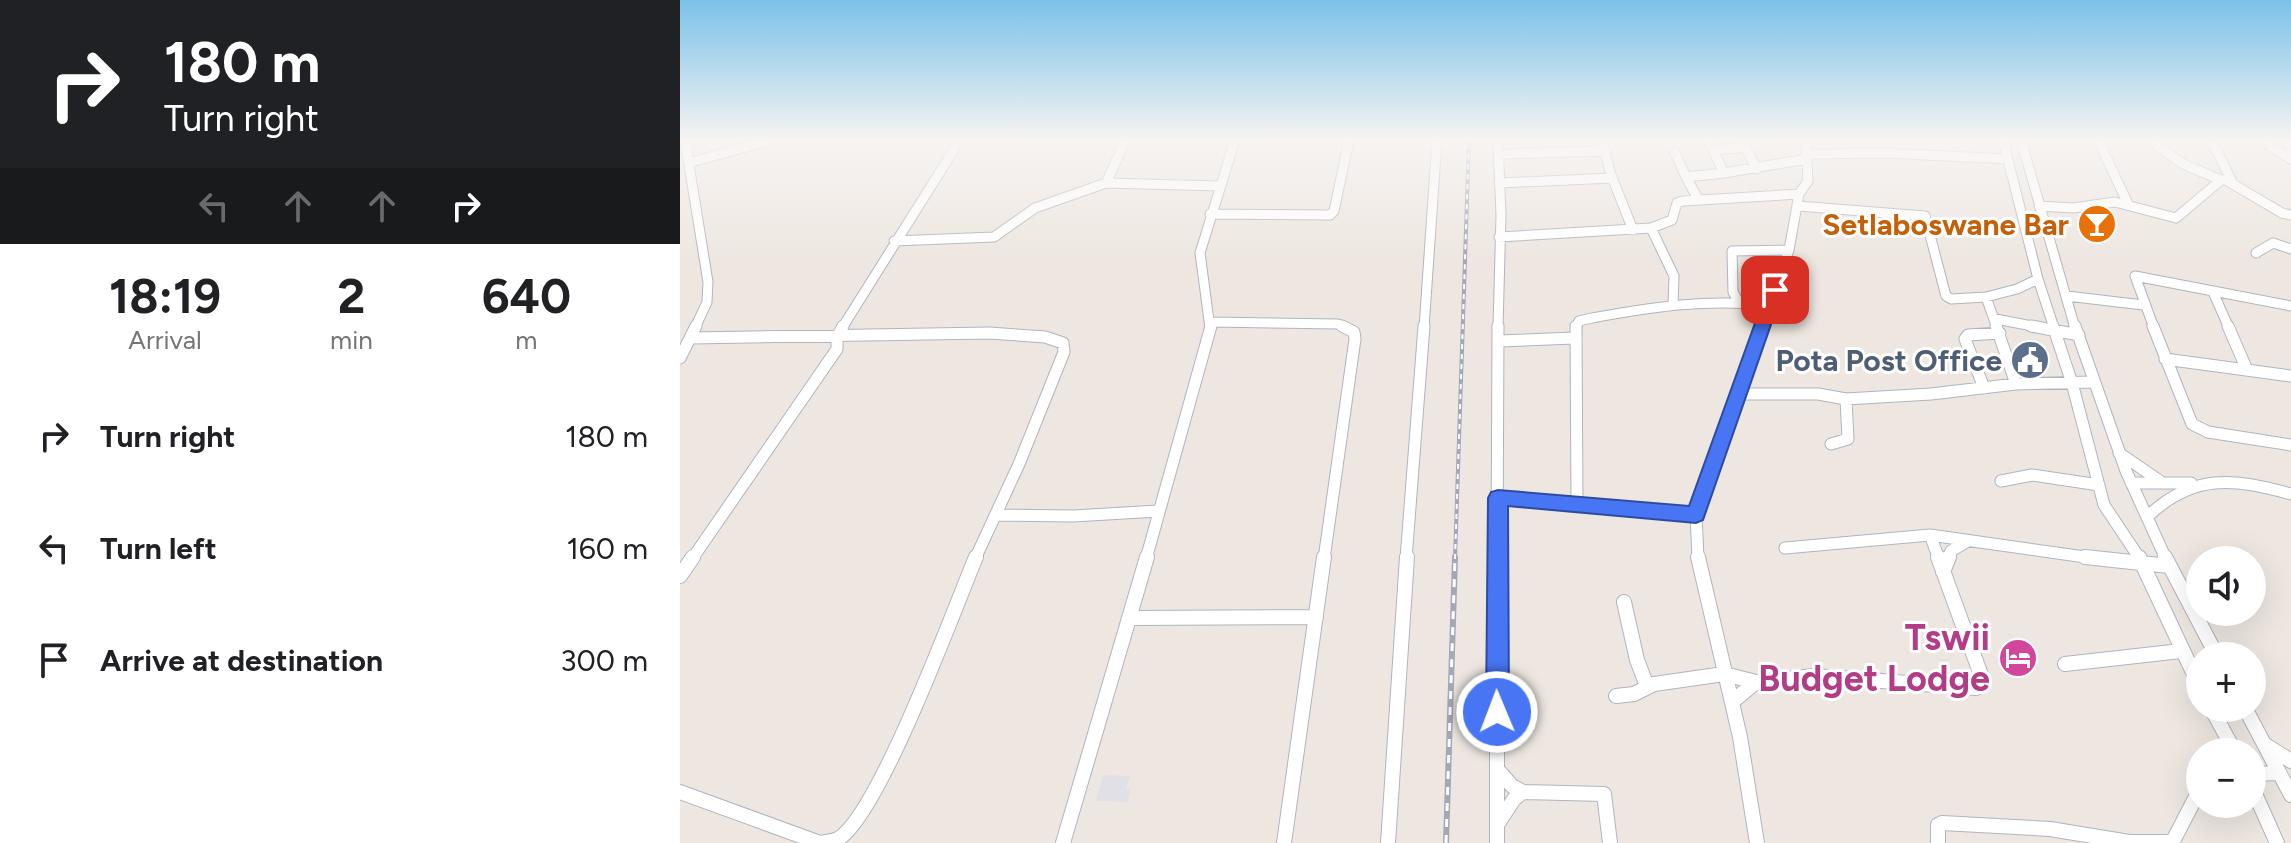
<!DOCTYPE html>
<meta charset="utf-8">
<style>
body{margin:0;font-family:Figtree,sans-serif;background:#f2f2f2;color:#202124;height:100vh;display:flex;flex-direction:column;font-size:30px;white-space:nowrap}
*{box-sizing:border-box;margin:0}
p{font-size:26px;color:#757577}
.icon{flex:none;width:44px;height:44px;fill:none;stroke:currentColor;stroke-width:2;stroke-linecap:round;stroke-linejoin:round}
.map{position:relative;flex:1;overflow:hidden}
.drawer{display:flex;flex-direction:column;background:#fff;width:680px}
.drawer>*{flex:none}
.hud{background:#202124;color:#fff;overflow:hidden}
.tools{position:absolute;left:1506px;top:546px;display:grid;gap:16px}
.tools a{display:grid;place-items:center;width:80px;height:80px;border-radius:50%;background:#fff;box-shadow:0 8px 32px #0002;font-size:40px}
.pin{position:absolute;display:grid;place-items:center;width:68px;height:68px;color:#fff;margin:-34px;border-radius:16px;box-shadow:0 4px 12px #0006}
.me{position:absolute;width:88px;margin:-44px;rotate:359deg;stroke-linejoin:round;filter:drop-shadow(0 0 6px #0008)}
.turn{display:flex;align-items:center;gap:28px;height:168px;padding:0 32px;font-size:36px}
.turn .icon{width:104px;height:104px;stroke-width:2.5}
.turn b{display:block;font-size:56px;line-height:68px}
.lanes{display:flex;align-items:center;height:76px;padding:0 32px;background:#0003;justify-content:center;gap:40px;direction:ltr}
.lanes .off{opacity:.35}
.eta{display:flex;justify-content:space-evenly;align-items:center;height:136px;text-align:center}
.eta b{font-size:48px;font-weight:700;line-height:56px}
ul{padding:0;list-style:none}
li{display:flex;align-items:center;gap:24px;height:112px;padding:0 32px}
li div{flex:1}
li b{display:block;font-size:30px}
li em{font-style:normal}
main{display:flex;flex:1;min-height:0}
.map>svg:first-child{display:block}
</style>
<main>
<section class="drawer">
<div class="hud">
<div class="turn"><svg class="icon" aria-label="right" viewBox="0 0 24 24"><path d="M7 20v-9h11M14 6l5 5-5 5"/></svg><div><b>180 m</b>Turn right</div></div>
<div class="lanes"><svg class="icon off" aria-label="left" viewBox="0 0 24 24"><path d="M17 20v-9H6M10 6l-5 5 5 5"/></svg><svg class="icon off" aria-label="ahead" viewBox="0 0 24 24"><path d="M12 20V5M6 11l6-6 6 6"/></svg><svg class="icon off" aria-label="ahead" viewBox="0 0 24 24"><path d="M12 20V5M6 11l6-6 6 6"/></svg><svg class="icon" aria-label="right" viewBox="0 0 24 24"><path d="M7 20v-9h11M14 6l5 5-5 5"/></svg></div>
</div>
<div class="eta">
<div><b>18:19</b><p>Arrival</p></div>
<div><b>2</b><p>min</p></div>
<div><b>640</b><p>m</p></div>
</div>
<ul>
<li><svg class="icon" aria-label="right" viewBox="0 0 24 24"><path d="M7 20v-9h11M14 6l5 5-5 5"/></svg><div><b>Turn right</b></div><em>180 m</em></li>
<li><svg class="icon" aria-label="left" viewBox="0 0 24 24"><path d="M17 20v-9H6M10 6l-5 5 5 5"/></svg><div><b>Turn left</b></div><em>160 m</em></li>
<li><svg class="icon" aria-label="arrive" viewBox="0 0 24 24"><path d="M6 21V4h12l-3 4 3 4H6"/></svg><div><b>Arrive at destination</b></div><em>300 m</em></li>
</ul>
</section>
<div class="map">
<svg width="1611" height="843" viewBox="0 0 1611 843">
<rect width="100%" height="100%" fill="#eee7e1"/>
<path fill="#e2e0e7" d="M423,775L450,776L446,789H451L448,802L416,801Z"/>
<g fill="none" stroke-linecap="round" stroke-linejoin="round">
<g stroke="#b1b4bd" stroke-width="11">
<path id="minor-far2" d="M5,140L28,282L27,302L15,328
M818,140L821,215L818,328
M922,140L931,175L953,230
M1323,140L1358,279L1374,328
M1341,140L1395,328
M1418,140L1448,204
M1470,140L1503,164L1541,180
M1526,140L1537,151L1552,182
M1581,140L1611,159
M1608,140L1611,149
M1065,147L1077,169
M1034,150L1065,147L1061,140
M995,153L1006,177
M818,154L926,151
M1128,154L1206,153L1327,159
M8,163L92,140
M1044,173L1127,159
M426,183L446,140
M819,183L932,178
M1018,199L1006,177L1044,173L1028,140
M1118,206L1245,216L1266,296L1271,299L1306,297L1317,328
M1359,206L1393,208L1435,202L1496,218L1541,180H1546L1602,213L1611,215
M530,214L650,215L654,211L669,140
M971,228L994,276L993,304
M819,237L971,228L992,220L997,203L1003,201L1119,194
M214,241L314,237L355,208L426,183L540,186
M1576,253L1593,243L1611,249
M1533,292L1549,328
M1387,296L1463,305
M1306,297L1337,289L1358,279
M1058,301L1053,292L1052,251L1109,250
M1316,319L1362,328
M532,322L658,324L666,328
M162,328L280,140
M530,328L520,253L555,140
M744,328L757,140
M896,328L899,321L912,318C972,307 1030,298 1090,306
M1082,328L1109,250L1119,194L1128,181L1126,140
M1474,328L1455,276L1611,306"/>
</g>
<g stroke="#b1b4bd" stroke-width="13">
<path id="minor-far1" d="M896,326L897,506L1016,514
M1316,326L1336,384
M1351,326L1399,335
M1373,326L1392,383L1424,505L1460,559
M1395,326L1446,471L1486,559
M1473,326L1512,424L1528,432L1611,445
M1548,326L1567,370
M11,338L309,333L365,337L383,343L384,352L339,464L295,559
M820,341L894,338
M0,358L16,326
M1485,359L1611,376
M1304,388L1285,339L1288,335L1320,333
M1060,394H1138L1166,399L1251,394L1336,384L1412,382
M1151,444L1168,439L1166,399
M1439,453L1480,481
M1321,481L1352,475L1419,485
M1451,483H1511
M818,498L897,506
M317,515L393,516L478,511
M1467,517C1513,473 1553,478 1611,494
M1250,535L1259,559
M1105,548L1250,535L1419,559
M12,559L157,349V337L163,326
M466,559L531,326
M644,559L675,339L674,332L662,326
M726,559L744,326
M817,559L818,326
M1018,559L1016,514L1082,326
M1268,559L1271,551L1288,541"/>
</g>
<g stroke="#b1b4bd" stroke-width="16">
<path id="minor" d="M817,557V843
M1018,557L1060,737L1077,843
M1405,557L1489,566
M1459,557L1520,687
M1485,557L1537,656
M1263,572L1269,557
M0,576L13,557
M944,602L957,660L967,686
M450,618L636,617
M1385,664L1501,651
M936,696L954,694L974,684L1044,674L1076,682L1134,676L1296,688L1301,684V675L1258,557
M1052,702L1076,682
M1531,708L1555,752
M1565,708L1611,795
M1584,744L1611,761
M818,770L832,786L843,792L924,794L930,843
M1572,774L1599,773
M1572,787L1597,843
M0,792L140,843C145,842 154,841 158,839C199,815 274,609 296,557
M819,822L834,799L843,792
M383,843L467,557
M604,843L644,557
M708,843L727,557
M1258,843V825L1262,823L1370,829L1449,842H1493
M1492,843L1520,789"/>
</g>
<use href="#minor-far2" stroke="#fff" stroke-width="9"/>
<use href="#minor-far1" stroke="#fff" stroke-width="11"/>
<use href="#minor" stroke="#fff" stroke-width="14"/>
<g stroke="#a3a7b7" stroke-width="4">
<path id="rail-far1" d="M775,559L789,140"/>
</g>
<g stroke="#a3a7b7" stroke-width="6">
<path id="rail" d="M766,843L775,557"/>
</g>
<use href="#rail-far1" stroke="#fff" stroke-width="2" stroke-dasharray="5" stroke-linecap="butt"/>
<use href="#rail" stroke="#fff" stroke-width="3" stroke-dasharray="8" stroke-linecap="butt"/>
</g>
<linearGradient id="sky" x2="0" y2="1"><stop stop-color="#7bc2e9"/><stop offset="0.54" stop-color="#f7f4f2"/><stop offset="1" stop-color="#f7f4f2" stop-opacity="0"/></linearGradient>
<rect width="1611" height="258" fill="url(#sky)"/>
<path fill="#4775f4" stroke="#2e4c9f" stroke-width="2" d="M1095,285L1103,290L1023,520L1016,523L828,506L829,712L825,720L817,723L809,720L806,712L808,498L811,492L818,490L1009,506L1087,290Z"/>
<defs>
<g id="bar-disc" transform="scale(2)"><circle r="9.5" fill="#e8710a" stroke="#fff"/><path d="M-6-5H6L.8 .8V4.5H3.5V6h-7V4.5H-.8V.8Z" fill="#fff"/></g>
<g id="civic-disc" transform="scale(2)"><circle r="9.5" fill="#5c6f8a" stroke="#fff"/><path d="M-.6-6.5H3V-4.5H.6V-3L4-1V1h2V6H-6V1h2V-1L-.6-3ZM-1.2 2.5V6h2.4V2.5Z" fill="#fff"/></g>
<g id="hotel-disc" transform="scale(2)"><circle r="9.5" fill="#d1479c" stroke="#fff"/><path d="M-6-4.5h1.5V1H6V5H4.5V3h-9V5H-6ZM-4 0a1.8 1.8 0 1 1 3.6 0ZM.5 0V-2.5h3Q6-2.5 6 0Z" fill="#fff"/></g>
</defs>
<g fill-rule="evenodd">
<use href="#bar-disc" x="1417" y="224"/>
<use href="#civic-disc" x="1350" y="360"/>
<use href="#hotel-disc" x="1338" y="658"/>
</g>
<g text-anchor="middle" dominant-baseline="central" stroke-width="6" stroke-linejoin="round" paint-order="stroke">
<g font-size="30" font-weight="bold" fill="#c56008" stroke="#fff" text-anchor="end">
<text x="1389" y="224">Setlaboswane Bar</text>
</g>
<g font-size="30" font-weight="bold" fill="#4e5e75" stroke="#fff" text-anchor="end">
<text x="1322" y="360">Pota Post Office</text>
</g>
<g font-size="36" font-weight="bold" fill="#b23c85" stroke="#fff" text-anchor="end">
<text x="1310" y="637">Tswii<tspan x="1310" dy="41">Budget Lodge</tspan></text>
</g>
</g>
</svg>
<div class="tools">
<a><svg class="icon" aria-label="sound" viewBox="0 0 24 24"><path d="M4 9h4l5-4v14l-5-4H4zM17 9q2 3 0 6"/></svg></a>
<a>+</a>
<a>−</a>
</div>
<div class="pin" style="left:1095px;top:290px;background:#d93025"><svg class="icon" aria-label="arrive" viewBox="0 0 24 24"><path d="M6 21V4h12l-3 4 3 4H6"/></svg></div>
<svg class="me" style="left:817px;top:712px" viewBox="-20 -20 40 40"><circle r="17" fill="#4775f4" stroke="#fff" stroke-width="3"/><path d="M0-11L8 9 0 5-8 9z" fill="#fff"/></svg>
</div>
</main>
